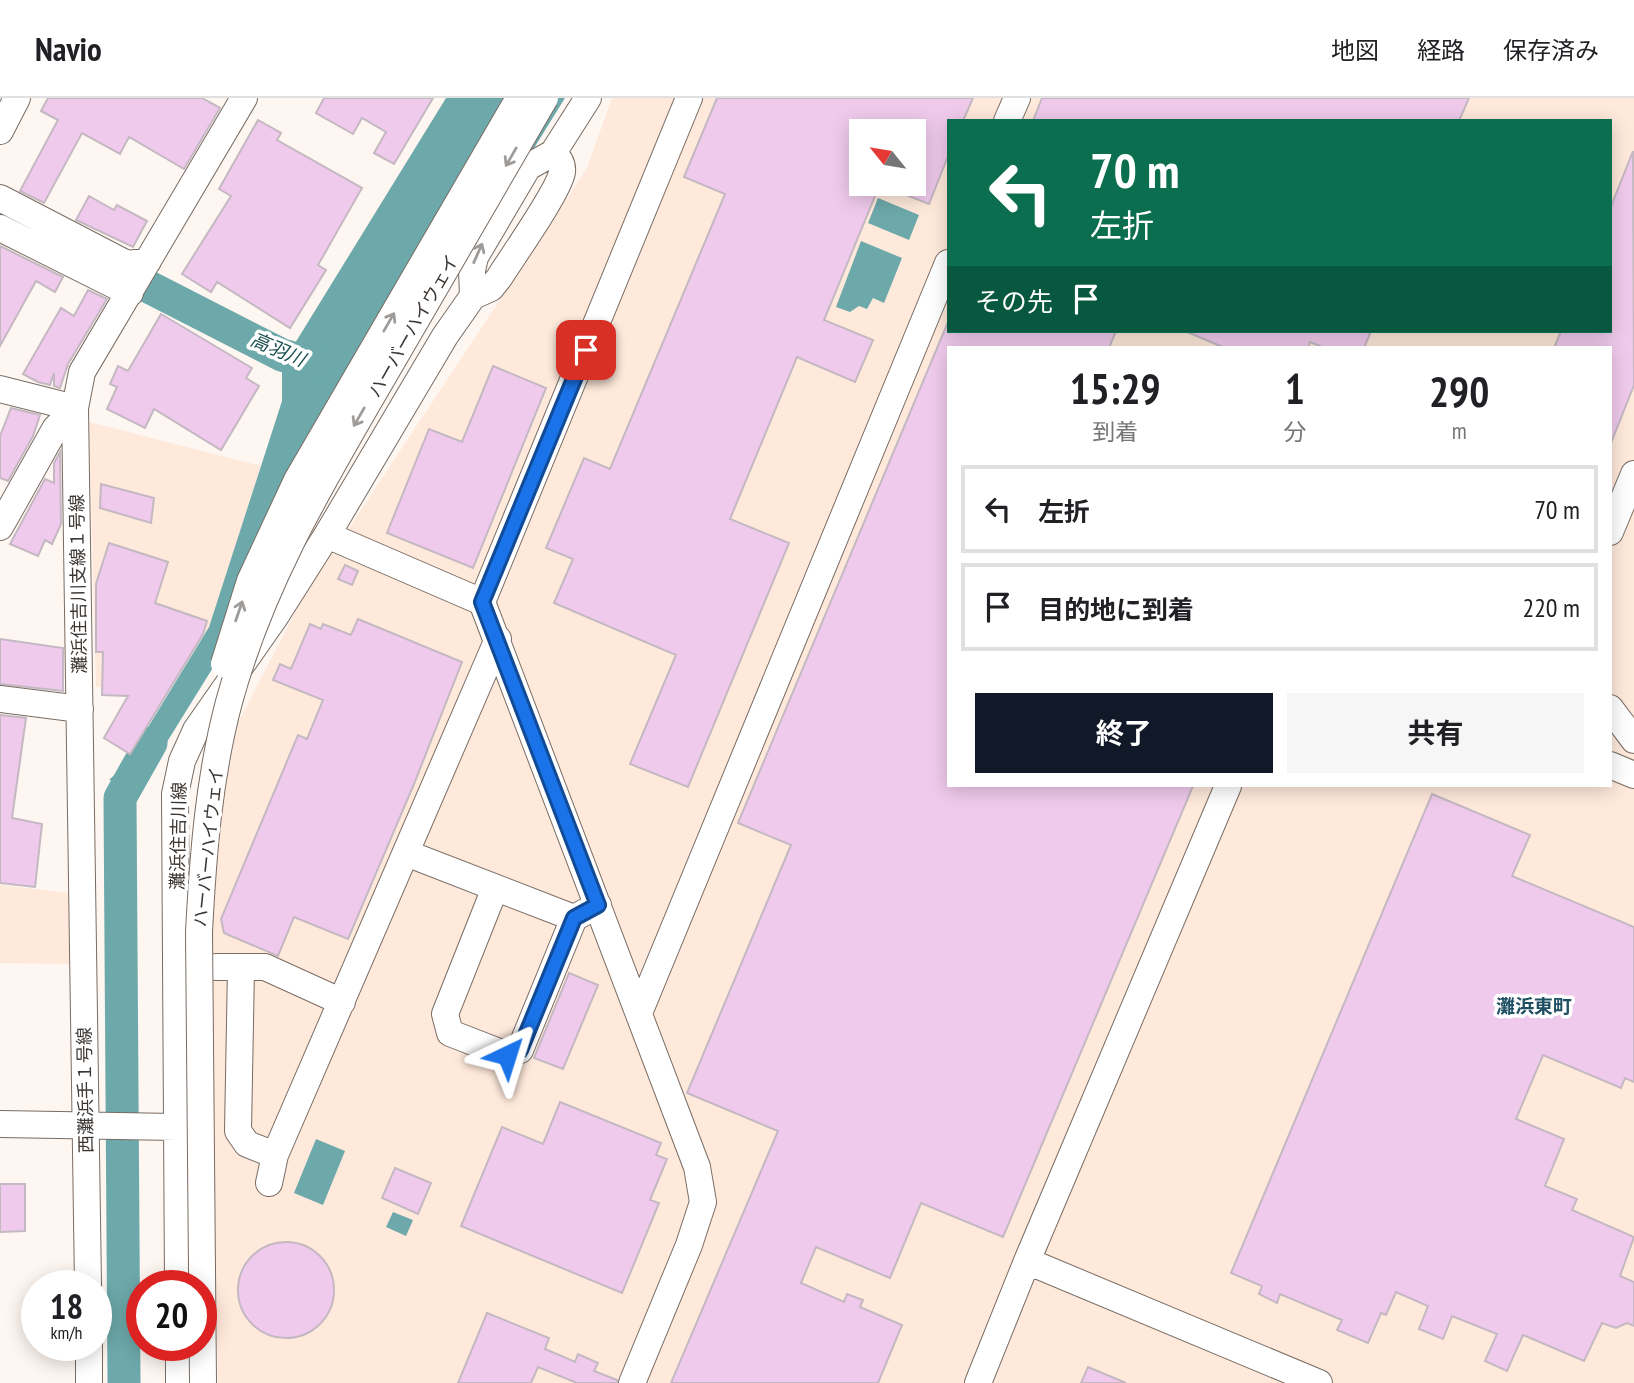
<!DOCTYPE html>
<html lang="ja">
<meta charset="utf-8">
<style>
body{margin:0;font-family:"PT Sans Narrow","Noto Sans JP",sans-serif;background:#f6f6f6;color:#202124;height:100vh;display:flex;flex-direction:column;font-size:26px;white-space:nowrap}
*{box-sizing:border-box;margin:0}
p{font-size:23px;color:#757577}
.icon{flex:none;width:38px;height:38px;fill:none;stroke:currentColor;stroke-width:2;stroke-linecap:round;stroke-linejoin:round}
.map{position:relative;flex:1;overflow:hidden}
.side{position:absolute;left:947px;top:248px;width:665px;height:441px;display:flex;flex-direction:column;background:#fff;border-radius:0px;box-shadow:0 4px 18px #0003}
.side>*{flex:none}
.guide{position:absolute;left:947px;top:21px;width:665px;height:214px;border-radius:0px;box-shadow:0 4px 18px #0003;background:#0b6e4f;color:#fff;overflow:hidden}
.needle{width:46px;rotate:300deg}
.tools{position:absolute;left:849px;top:21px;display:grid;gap:14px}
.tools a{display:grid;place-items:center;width:77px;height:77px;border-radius:0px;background:#fff;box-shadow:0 4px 18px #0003;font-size:35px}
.speed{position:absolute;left:21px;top:1172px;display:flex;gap:14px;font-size:35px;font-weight:700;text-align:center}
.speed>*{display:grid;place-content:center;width:91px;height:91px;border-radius:50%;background:#fff;box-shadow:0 4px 18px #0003;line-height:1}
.speed small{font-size:18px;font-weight:400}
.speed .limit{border:10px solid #d22;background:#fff;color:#111}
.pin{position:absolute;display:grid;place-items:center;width:60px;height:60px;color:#fff;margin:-30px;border-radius:14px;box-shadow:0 4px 10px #0006}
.me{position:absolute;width:77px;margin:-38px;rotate:41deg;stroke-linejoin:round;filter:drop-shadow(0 0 5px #0008)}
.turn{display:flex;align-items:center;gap:24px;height:147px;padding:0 28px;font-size:32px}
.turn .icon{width:91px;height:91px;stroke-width:2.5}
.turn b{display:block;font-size:49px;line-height:60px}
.then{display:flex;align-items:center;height:66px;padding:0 28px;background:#0003;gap:14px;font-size:26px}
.eta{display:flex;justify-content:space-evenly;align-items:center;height:119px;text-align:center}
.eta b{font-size:42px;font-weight:700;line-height:49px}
.button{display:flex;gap:14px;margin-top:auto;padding:14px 28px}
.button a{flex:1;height:80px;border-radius:0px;background:#111827;color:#fff;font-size:28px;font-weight:700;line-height:80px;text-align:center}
.button a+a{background:#f6f6f6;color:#202124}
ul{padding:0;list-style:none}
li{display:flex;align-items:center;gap:21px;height:88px;margin:0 14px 10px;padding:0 14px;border:4px solid #e0e0e0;border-radius:0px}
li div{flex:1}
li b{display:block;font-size:26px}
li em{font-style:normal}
header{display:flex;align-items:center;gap:42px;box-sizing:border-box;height:98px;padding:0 35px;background:#fff;border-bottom:2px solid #e0e0e0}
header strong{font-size:33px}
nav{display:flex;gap:38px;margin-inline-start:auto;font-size:24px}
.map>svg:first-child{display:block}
</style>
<header>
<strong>Navio</strong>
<nav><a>地図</a><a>経路</a><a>保存済み</a></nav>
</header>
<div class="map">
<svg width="1634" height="1285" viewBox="0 0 1634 1285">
<rect width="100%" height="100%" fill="#fef6f0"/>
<path fill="#ffe9db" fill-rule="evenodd" d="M612,0H1634V1285H218L209,822L220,717L238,625L301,503L587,70ZM948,23H1610V233H948ZM861,33H914V86H861ZM948,250H1610V688H948Z
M89,324L261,368L209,529L170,592L96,589Z
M0,787L69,795V866L0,865Z"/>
<path fill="#6da9ab" d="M446,0H565L141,686L109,682L125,667L209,529L282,303V263L292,250Z
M878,100L919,117L909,142L868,125Z
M861,143L902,160L884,205L873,200L867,211L859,208L850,214L836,209Z
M316,1041L345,1053L323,1107L294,1095Z
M393,1114L413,1122L406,1138L386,1129Z"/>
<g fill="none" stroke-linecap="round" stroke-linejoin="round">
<path stroke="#6da9ab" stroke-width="33" d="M108,168L282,257L318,267
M124,1285L120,700L151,645"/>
</g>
<path fill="#f0caec" stroke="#c4b8c2" stroke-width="2" d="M48,0H202L220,10L184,71L129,39L120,56L82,35L44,105L20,93L58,22L41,13Z
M324,0H433L394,66L374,55L386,34L362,20L353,36L316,15Z
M717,0H973L963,23H948V58L929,106L881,87L914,86V33H861V86H880L824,222L873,242L855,284L797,259L730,421L789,445L688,689L630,666L676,557L554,505L573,461L546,450L584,360L610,371L725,96L684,79Z
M1042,0H1469L1459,23H1033Z
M258,22L281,35L277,42L362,90L318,167L326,172L290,230L217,184L211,194L182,176L231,98L219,91Z
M1633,53L1634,287L1611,345L1610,250H1554L1561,233H1610V111Z
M89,98L114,112L117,107L147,123L133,149L76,122Z
M0,148L63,179L55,194L36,183L0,248Z
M88,192L107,201L68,266L60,290L54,288V275L50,287L38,284L23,276L61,210L74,218Z
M161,216L252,270L246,280L259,288L221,352L154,311L145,330L107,311L117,289L110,286L118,268L128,273Z
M948,224V233H1116L1109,250H948V688H1193L1003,1139L921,1105L890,1180L816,1149L801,1185L844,1204L847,1196L863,1202L860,1209L902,1227L878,1285H671L778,1033L687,995L791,747L738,725Z
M1185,233H1371L1364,250H1325L1310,244L1308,250H1225Z
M493,268L546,290L473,470L387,435L429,331L462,344Z
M11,310L40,317L33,338L8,383L0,380V338Z
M60,354L61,426L52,446L45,442L38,458L10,446L45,381L54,385V365Z
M101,386L154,400L151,425L100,410Z
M109,445L168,464L155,505L207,523L203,536L130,656L104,640L128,598L102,597L103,554H96V486Z
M345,467L358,473L352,487L338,481Z
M358,521L462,564L414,686L348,841L294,819L278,858L224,835L221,821L298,637L307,641L323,602L273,582L280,566L291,571L310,526L321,531L323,526L351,537Z
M0,541L63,550V593L0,586Z
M0,617L26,620L12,720L42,726L35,789L0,785Z
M1432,696L1530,737L1512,778L1634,829V984L1625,980L1621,990L1543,957L1516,1021L1564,1041L1545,1088L1577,1101L1572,1112L1634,1139L1620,1178L1634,1184V1228L1627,1225L1616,1230L1602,1225L1584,1263L1523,1237L1507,1273L1485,1263L1497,1236L1452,1218L1443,1241L1419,1231L1428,1208L1396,1194L1386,1217L1381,1215L1368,1245L1337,1232L1342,1222L1280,1196L1277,1205L1259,1196L1262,1188L1231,1175Z
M569,875L598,887L563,971L534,960Z
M560,1004L661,1045L656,1057L667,1061L650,1102L659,1105L622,1195L461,1128L502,1029L543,1046Z
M395,1070L431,1085L418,1116L382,1100Z
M0,1086H25V1133L0,1134Z
M238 1192a48 48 0 1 1 96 0a48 48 0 1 1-96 0Z
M487,1215L549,1240L545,1251L575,1264L578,1256L598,1265L594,1273L617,1282V1285H577L538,1269L531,1285H458Z
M1088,1269L1126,1285H1081Z"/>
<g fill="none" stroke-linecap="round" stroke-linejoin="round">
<g stroke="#786c63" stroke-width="28">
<path id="minor" d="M1007,23L1017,0
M0,33L17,0
M0,100L127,166L148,163
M0,130L130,195
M473,198L491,190L499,180C512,159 559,93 562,74C563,65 559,60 553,55
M0,291L75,310L55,331L0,429
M1610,434L1634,376
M327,437L482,504L697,1069L703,1104L689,1147L632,1285
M482,504L689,0
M0,601L80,611
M1610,610L1634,642
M1610,667L1634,677
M406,755L574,820
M495,790L445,916L450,935L507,957L520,952L574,820L598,807
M216,869H265L342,904
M241,870L238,1033L247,1046L275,1057
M639,915L948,165
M0,1026L176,1029
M269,1085L275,1057L498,541
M1027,1163L1319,1285
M88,1188L75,310L82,274L244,0
M178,1188L175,696L182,663L196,632L275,519L327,437L445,238L473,198L472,172L475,159L528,69L553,55L588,0
M89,1248V1285
M179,1248V1285
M978,1285L1027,1163L1228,688"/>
</g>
<use href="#minor" stroke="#fff" stroke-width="26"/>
<g stroke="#786c63" stroke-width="28" stroke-linecap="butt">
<path id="minor-bridge" d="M224,566L250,483L297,382L519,0
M203,1285L199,834C203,756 209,679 229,604C261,485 322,384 383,279C437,186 491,93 545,0"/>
</g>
<use href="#minor-bridge" stroke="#fff" stroke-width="26"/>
</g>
<defs><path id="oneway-shaft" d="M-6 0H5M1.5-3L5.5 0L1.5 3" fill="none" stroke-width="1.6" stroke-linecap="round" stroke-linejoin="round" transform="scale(1.75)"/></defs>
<g stroke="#9e9b99">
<use href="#oneway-shaft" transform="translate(511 59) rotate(120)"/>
<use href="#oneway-shaft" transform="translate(478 155) rotate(-66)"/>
<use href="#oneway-shaft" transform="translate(389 224) rotate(-60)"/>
<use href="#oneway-shaft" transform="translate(359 319) rotate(120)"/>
<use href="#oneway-shaft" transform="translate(239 513) rotate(-71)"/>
</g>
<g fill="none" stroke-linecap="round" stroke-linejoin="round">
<g stroke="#114b97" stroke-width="18">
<path id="route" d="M507,957L520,952L574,820L598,807L482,504L586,252"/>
</g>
<use href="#route" stroke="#1a73e8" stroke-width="12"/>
</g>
<g text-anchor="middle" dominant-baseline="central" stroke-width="7" stroke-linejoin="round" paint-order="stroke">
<g font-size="18" fill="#3c3733" stroke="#fff">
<text transform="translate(413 228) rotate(-60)">ハーバーハイウェイ</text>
<text transform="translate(78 486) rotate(-91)">灘浜住吉川支線１号線</text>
<text transform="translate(178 738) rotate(-89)">灘浜住吉川線</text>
<text transform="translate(208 749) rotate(-84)">ハーバーハイウェイ</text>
<text transform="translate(85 992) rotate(-91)">西灘浜手１号線</text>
</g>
<g font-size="19" font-style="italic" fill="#174d4e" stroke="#fff">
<text transform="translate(278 251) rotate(23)">高羽川</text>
</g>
<g font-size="19" font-weight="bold" fill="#1f4f62" stroke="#fff">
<text x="1534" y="908">灘浜東町</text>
</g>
</g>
</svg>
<div class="tools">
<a><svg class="needle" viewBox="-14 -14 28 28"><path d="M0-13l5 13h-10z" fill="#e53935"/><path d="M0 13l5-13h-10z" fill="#757577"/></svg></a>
</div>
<div class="speed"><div>18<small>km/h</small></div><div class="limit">20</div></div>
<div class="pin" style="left:586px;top:252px;background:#d93025"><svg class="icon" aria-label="arrive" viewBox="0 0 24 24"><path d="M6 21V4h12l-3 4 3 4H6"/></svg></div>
<svg class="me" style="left:507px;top:957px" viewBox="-20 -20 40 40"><path d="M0-17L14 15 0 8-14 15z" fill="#1a73e8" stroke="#fff" stroke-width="4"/></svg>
<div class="guide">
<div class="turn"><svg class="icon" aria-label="left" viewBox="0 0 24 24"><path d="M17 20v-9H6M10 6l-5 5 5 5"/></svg><div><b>70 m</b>左折</div></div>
<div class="then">その先<svg class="icon" aria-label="arrive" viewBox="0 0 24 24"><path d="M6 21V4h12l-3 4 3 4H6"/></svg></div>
</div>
<section class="side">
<div class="eta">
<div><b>15:29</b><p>到着</p></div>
<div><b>1</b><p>分</p></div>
<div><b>290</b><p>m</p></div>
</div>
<ul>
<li><svg class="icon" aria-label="left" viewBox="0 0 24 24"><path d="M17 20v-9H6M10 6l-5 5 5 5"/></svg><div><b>左折</b></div><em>70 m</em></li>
<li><svg class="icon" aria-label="arrive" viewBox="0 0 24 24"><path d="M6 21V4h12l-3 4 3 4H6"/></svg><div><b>目的地に到着</b></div><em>220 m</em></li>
</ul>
<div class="button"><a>終了</a><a>共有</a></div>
</section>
</div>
